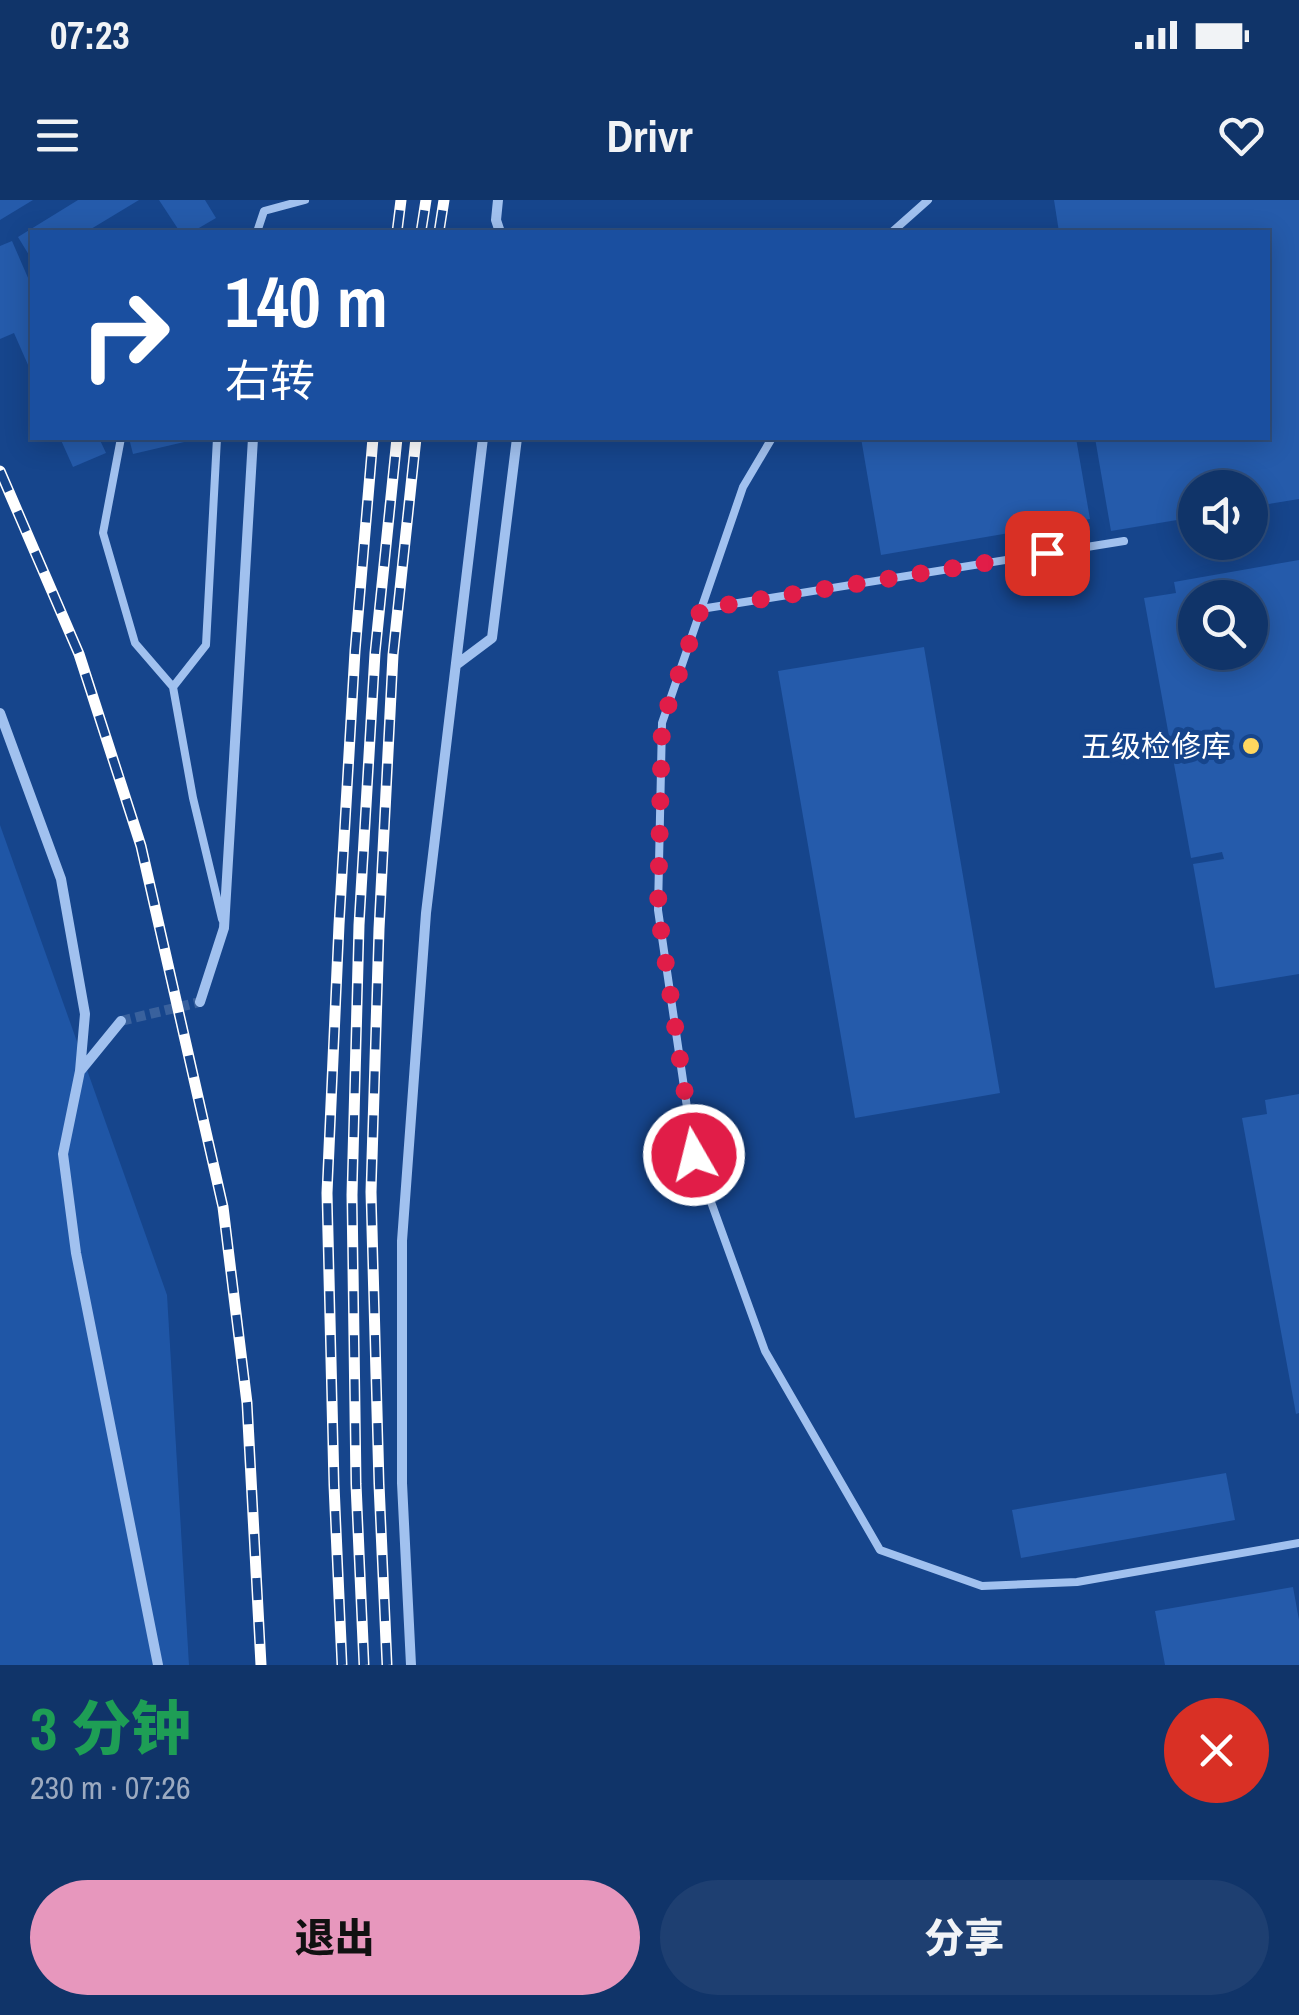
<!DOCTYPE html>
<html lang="zh">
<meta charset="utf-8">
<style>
body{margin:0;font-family:"Archivo Narrow","Noto Sans SC",sans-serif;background:#1e3f71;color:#f1f3f6;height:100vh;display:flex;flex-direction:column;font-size:38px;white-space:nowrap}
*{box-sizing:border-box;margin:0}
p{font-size:32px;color:#9caac0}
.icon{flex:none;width:55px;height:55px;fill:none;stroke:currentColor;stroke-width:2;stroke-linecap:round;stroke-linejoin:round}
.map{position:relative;height:1465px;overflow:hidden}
.details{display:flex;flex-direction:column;background:#103469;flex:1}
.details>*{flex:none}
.guide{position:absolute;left:30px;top:30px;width:1240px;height:210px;border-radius:0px;box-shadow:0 5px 25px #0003,0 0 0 2px #304f7d;background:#1a4fa0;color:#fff;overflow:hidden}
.tools{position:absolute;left:1178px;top:270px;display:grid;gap:20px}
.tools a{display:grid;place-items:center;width:90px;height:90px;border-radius:50%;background:#103469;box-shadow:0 5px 25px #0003,0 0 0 2px #304f7d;font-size:50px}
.pin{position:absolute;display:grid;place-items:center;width:85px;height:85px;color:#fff;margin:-42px;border-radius:20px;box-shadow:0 5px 15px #0006}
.me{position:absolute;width:110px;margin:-55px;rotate:352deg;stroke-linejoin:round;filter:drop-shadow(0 0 8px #0008)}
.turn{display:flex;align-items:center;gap:35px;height:210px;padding:0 30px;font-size:45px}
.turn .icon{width:130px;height:130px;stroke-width:2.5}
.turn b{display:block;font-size:70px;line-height:85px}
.round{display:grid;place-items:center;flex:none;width:105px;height:105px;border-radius:52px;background:#1e3f71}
.summary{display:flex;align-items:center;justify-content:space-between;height:170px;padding:0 30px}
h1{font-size:60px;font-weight:800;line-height:75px;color:#1e9e55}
.cta{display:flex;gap:20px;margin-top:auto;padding:20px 30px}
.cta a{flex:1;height:115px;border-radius:60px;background:#e797bd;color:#111;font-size:40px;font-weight:800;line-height:115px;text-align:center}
.cta a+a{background:#1e3f71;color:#f1f3f6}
.status{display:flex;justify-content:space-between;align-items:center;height:70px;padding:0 50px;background:#103469;direction:ltr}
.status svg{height:28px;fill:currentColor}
header{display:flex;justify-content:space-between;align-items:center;height:130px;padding:0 30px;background:#103469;font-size:45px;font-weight:800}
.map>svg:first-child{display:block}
</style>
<div class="status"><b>07:23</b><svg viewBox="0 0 49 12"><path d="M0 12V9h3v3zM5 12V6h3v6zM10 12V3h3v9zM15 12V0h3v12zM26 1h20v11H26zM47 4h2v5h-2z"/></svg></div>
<header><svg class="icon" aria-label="menu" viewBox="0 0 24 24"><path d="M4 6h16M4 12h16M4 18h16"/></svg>Drivr<svg class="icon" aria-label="heart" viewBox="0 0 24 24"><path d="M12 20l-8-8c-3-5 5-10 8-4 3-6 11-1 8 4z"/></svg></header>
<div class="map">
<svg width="1299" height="1465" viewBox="0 0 1299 1465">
<rect width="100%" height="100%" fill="#16458c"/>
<path fill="#1f56a6" d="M0,625L167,1095L189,1465H0Z"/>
<path fill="#255bab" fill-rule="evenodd" d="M0,0H33L0,20Z
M78,0H139L86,32H32V60L18,37Z
M159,0H205L216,18L192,32H180Z
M1054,0H1299V299L1250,307V288H1195V317L1111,331L1095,238H1268V32H1059Z
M12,41L32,87V174L14,133L0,139V46Z
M60,238H99L106,253L73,267Z
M129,238H197V239L133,254Z
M861,238H1076L1090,319L881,355Z
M1299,360V774L1215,788L1193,664L1224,659L1222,652L1191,658L1144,398L1176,393L1174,382ZM1195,398H1250V452H1195Z
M924,447L1000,893L855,918L778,471Z
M1299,894V1213L1296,1214L1242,918L1267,914L1265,900Z
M1226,1273L1235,1320L1021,1358L1012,1310Z
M1293,1387L1299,1420V1465H1165L1155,1411Z"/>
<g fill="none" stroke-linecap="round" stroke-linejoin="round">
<path stroke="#39619d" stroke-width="10" stroke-dasharray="10 5" stroke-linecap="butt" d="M121,821L200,802"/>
<path stroke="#a1c1ef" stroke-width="8" d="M257,32L264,11L305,0
M892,32L928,0
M121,238L103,333L135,443L173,487L193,598L222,719
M772,238L743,287L662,523L658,710L694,955L765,1151L880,1350L982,1386L1077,1382L1299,1343
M701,409L1124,341
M173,487L206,445L217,238"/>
<path stroke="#a1c1ef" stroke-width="10" d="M498,0L496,20L500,32
M456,465L492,438L517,238
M0,513L61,679L85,814L80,871L63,954L76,1053L158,1465
M200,802L224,728L253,238
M81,870L121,821
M411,1465L402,1283V1041L426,713L483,238"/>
<g stroke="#fff" stroke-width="11">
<path id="rail" d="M397,32L401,0
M421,32L426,0
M439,32L444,0
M0,271L79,454L141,646L223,1007L247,1203L261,1465
M342,1465L334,1285L327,993L339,725L355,451L373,238
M364,1465L356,1284L352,995L359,725L375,453L397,238
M387,1465L379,1284L371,992L379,729L393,455L416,238"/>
</g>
<use href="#rail" stroke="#16458c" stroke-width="8" stroke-dasharray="22" stroke-linecap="butt"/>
</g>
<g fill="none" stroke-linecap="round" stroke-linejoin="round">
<path stroke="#e11d48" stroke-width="18" stroke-dasharray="0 32.4" d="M694,955L658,710L662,524L701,409L1047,353"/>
</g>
<circle fill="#ffd75f" stroke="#16458c" stroke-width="4" cx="1251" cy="546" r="10"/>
<g text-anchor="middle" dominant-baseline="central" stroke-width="10" stroke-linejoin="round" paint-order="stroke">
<g font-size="30" fill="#fff" stroke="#16458c" text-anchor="end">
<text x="1231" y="546">五级检修库</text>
</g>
</g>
</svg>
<div class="tools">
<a><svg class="icon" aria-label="sound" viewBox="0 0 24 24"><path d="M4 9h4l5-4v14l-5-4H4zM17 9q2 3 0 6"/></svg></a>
<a><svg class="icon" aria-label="search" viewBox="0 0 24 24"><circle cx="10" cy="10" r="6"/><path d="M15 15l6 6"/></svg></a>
</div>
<div class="pin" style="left:1047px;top:353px;background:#d93025"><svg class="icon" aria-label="arrive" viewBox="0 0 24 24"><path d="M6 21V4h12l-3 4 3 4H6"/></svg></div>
<svg class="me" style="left:694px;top:955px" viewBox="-20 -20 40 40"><circle r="17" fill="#e11d48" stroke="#fff" stroke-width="3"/><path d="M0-11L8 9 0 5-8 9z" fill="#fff"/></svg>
<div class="guide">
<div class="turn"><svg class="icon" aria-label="right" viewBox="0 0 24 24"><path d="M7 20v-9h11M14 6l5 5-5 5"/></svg><div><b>140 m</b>右转</div></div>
</div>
</div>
<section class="details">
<div class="summary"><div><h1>3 分钟</h1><p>230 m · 07:26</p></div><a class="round" style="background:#d93025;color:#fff"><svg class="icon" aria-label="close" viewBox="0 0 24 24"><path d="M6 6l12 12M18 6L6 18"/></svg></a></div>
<div class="cta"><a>退出</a><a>分享</a></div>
</section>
